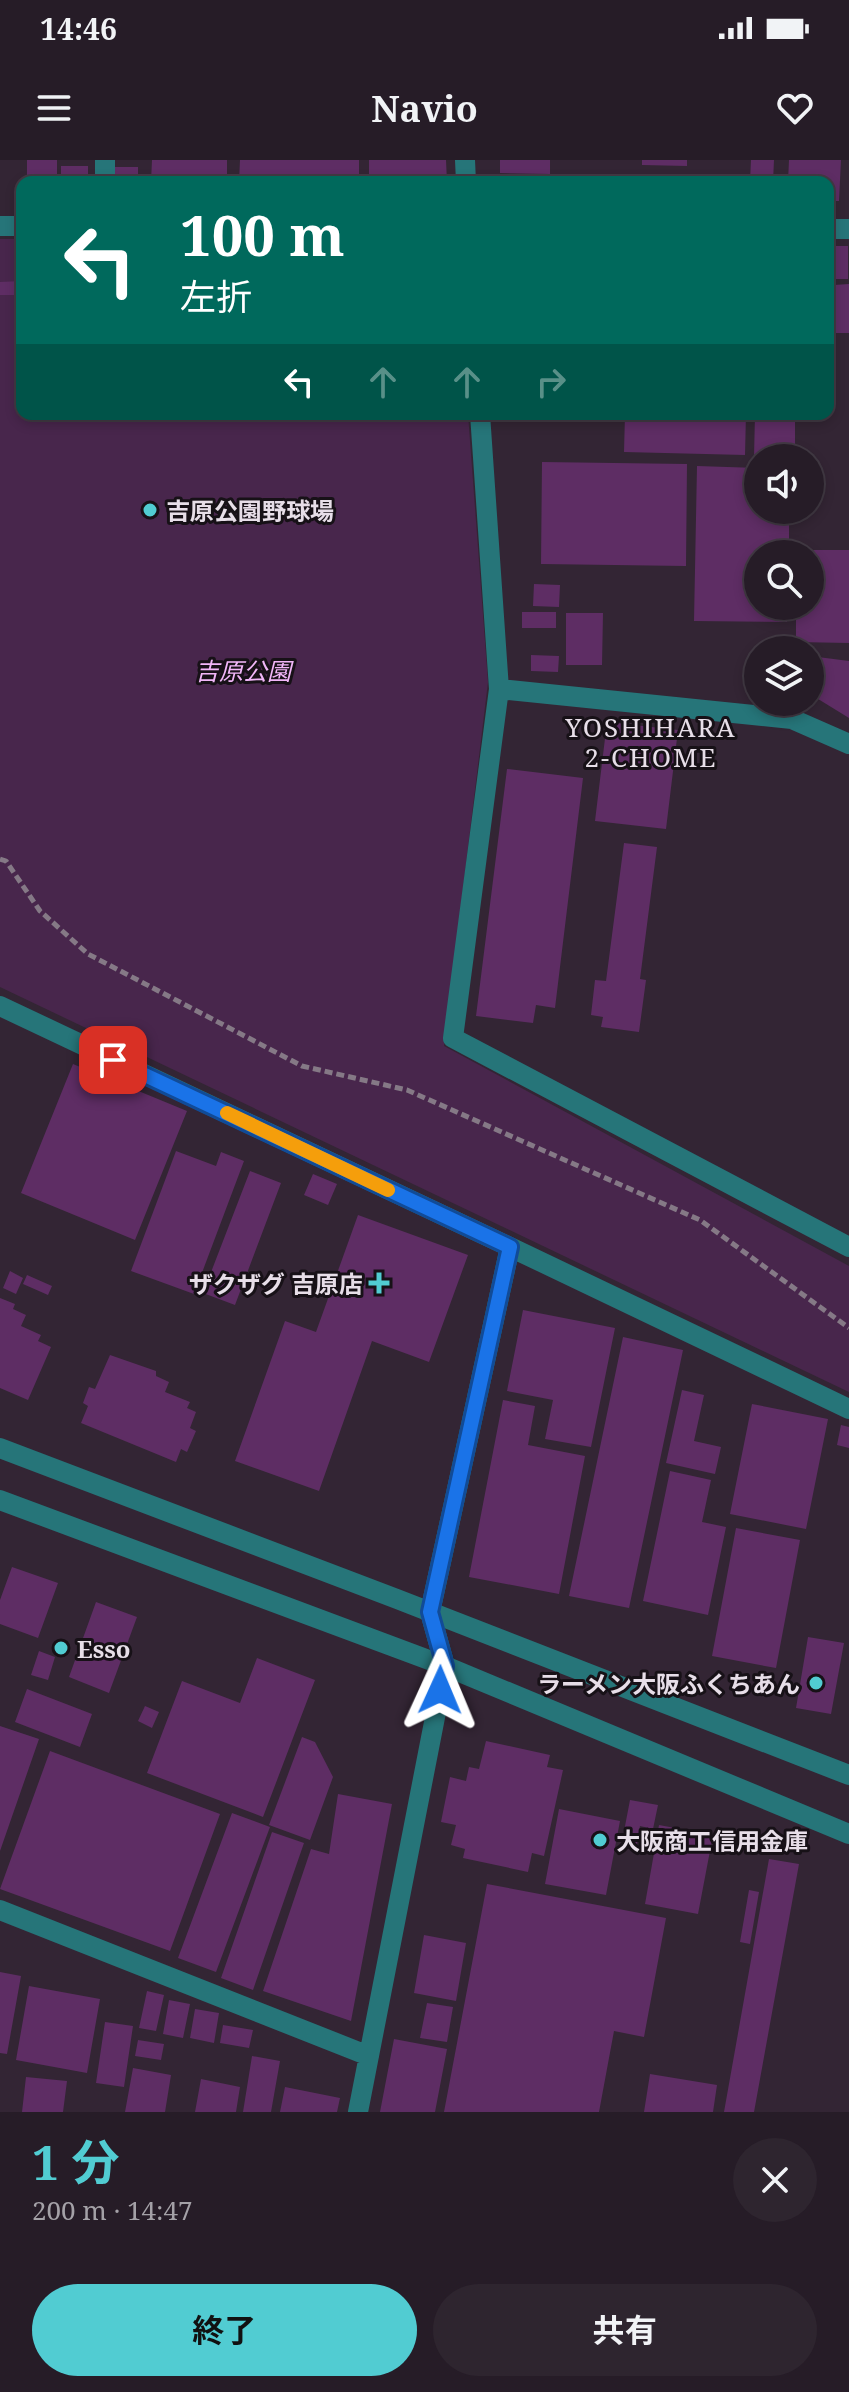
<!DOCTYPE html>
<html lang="ja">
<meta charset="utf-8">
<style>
body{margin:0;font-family:"Noto Serif","Noto Sans JP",serif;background:#2e252f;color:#f1f3f6;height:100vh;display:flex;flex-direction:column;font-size:30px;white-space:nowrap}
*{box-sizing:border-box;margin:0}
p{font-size:26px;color:#a4a1a7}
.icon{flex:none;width:44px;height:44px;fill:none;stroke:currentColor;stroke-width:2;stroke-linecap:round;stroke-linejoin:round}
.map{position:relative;height:1952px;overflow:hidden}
.panel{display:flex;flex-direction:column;background:#261c27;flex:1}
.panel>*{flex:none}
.top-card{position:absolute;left:16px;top:16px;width:818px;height:244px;border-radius:16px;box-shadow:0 4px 12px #0003,0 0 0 2px #423a44;background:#00695c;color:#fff;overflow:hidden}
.tools{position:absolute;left:744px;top:284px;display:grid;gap:16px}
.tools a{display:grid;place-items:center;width:80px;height:80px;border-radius:50%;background:#261c27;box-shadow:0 4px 12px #0003,0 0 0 2px #423a44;font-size:40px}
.pin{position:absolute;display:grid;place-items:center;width:68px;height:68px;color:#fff;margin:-34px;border-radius:16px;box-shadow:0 4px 12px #0006}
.me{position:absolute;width:88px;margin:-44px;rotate:1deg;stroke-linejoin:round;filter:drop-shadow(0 0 6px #0008)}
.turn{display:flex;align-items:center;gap:28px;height:168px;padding:0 32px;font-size:36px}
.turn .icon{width:104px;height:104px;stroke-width:2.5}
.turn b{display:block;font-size:56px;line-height:68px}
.lanes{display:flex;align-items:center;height:76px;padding:0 32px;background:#0003;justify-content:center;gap:40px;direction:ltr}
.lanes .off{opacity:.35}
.round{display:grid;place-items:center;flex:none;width:84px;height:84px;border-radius:42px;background:#2e252f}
.head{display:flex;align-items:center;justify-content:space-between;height:136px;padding:0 32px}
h1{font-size:48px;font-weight:700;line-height:60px;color:#51ccd2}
.action{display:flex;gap:16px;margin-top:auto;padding:16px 32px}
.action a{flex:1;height:92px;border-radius:48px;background:#51ccd2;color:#111;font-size:32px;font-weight:700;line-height:92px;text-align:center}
.action a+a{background:#2e252f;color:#f1f3f6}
.status{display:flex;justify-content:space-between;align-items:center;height:56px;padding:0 40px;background:#261c27;direction:ltr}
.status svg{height:22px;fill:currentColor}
header{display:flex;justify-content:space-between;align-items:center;height:104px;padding:0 32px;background:#261c27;font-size:36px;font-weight:700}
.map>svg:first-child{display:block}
</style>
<div class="status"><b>14:46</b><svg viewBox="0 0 49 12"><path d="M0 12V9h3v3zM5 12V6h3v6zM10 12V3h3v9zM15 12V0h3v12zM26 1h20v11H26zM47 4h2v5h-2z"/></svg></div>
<header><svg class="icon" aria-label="menu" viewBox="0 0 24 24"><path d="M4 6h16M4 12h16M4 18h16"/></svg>Navio<svg class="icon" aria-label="heart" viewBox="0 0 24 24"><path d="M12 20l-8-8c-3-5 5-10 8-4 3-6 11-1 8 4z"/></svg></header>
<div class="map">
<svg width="849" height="1952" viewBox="0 0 849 1952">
<rect width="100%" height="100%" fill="#332534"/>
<path fill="#48264c" d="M0,79H22V254H468L488,522L444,886L849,1106V1232L0,827Z"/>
<path fill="#5e2d64" d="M27,0H57V22H27Z
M152,0H227V22H151Z
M240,0H359V22H239Z
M369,0H446L447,22H369Z
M500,0H550V14L500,13Z
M642,0H687V6L642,5Z
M751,0H774L773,22H750Z
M789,0H841L839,41H828V22H788Z
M61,6H88V22H61Z
M113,7H138V22H113Z
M488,16H509V22H487Z
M833,86H848V119H833Z
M22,121V135H0V122Z
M849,124V173H834V125Z
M625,254H746L745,295L624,292Z
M755,254H795V298L754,297Z
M542,302L687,304L686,406L541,404Z
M697,306L758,308V350H789V394H758V446H788L787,462L694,461Z
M796,390H849V483L796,482V446H810V394H796Z
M534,424L560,425L559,447L533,446Z
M522,452H556V468H522Z
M566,453H603L602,505H566Z
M531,495L559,496L558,512L531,511Z
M810,496L849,501V558L810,534Z
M607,562L678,570L666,669L595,661Z
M507,609L583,618L555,848L536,845L533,863L476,856Z
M624,683L657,687L640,819L646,820L639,872L601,867L603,857L591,855L595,820L606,821Z
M73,904L187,951L135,1080L21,1033Z
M176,991L216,1006L221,992L244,1001L194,1134L131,1111Z
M250,1011L281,1023L235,1145L203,1133Z
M313,1014L337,1024L328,1045L304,1035Z
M358,1055L468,1095L429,1202L372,1181L319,1331L235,1301L285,1161L316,1172Z
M10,1111L23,1118L16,1134L3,1128Z
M27,1115L52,1126L48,1135L23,1124Z
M0,1138L15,1144L13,1149L26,1155L21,1166L41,1175L38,1181L51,1187L28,1240L0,1228Z
M523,1150L615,1168L591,1287L545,1279L553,1240L507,1231Z
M623,1177L683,1190L629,1448L569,1436Z
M110,1195L156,1211V1216L169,1222L165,1232L190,1242L187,1248L196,1252L190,1268L196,1271L187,1292L181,1289L176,1302L81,1263L88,1246L83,1243L89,1227L95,1229Z
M682,1230L704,1235L694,1281L721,1287L715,1314L666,1303Z
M503,1240L535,1246L528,1285L585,1296L559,1434L469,1417Z
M752,1244L828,1259L806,1369L730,1354Z
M841,1265L849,1267V1288L837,1285Z
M670,1311L711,1320L702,1362L726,1367L708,1455L643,1441Z
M736,1368L800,1380L776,1508L712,1496Z
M12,1407L58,1423L38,1478L0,1464V1440Z
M96,1442L137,1457L109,1533L69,1517Z
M808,1477L844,1483L831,1554L796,1548Z
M39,1491L55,1497L48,1520L31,1515Z
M257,1498L315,1520L263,1657L147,1613L182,1521L240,1543Z
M27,1529L92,1554L80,1587L15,1562Z
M145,1546L159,1552L152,1568L138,1561Z
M0,1566L39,1579L0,1691Z
M302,1577L315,1582L333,1617L310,1680L269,1665Z
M486,1581L550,1595L547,1607L563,1610L544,1696L532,1693L528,1712L463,1698L465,1689L451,1685L456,1665L441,1662L450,1617L466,1621L469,1607L479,1609Z
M50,1591L220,1654L170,1791L0,1729Z
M338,1634L392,1644L351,1861L263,1831L311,1689L329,1694Z
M630,1640L658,1645L653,1669L640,1666L636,1689L621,1687Z
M559,1649L620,1661L606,1735L545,1724Z
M232,1653L270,1667L216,1812L178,1798Z
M659,1665L713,1675L698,1754L645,1744Z
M272,1672L304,1683L253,1830L221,1818Z
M769,1699L799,1704L754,1952H724Z
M487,1724L666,1758L644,1877L614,1871L599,1952H444Z
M749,1730L759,1732L750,1784L740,1782Z
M424,1775L466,1783L456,1841L414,1833Z
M0,1812L21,1816L7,1894L0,1893Z
M29,1826L100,1839L87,1913L16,1900Z
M147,1831L164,1835L156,1871L139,1868Z
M169,1840L190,1844L183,1878L163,1874Z
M427,1843L453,1847L447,1882L420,1878Z
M195,1849L219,1853L214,1883L190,1878Z
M105,1862L133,1866L124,1927L96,1923Z
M223,1865L253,1870L249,1888L220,1883Z
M394,1879L447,1889L435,1952H380Z
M138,1880L164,1884L161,1900L135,1896Z
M252,1896L280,1901L271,1952H243Z
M133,1908L171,1915L165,1952H125Z
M650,1914L717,1925L713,1952H644Z
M26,1917L67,1921L63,1952H22Z
M201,1919L240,1927L236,1952H195Z
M285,1927L340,1938L337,1952H280Z"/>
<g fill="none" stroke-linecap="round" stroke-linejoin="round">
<path stroke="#857986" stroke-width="5" stroke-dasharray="8 4" stroke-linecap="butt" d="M0,699L6,701L40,751L88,794L302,906L407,930L700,1060L849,1168"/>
<path stroke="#267579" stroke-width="20" d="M105,0V22
M465,0L466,22
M0,66H22
M828,69H849
M480,254L499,529L453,878L849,1087
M499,529L792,559L849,584
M0,846L510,1087L430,1452L445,1506L358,1952
M510,1087L849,1249
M0,1288L397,1439L849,1615
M0,1340L445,1506L849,1674
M0,1750L369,1896"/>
</g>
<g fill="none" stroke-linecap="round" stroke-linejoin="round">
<g stroke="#114b97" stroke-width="20">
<path id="route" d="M113,900L510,1087L430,1452L445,1506L440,1530"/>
</g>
<use href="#route" stroke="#1a73e8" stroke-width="14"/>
<path stroke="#f59e0b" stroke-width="14" d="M227,953L388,1030"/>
</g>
<g fill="#51ccd2" stroke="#171117" stroke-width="3">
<circle cx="150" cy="350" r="8"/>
<path d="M375 1111h8v8h8v8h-8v8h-8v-8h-8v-8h8z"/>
<circle cx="61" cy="1488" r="8"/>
<circle cx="816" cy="1523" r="8"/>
<circle cx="600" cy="1680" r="8"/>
</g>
<g text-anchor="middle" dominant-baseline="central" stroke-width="6" stroke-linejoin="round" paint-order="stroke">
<g font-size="24" font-weight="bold" fill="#e7dee8" stroke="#171117" text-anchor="start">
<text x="166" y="350">吉原公園野球場</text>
<text x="363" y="1123" text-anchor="end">ザクザグ 吉原店</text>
<text x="77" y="1488">Esso</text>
<text x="800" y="1523" text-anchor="end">ラーメン大阪ふくちあん</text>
<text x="616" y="1680">大阪商工信用金庫</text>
</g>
<g font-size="24" font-style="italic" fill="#f1b6f8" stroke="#171117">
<text x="243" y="510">吉原公園</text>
</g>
<g font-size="26" letter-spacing="2" fill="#e7dee8" stroke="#171117">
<text x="651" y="567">YOSHIHARA<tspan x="651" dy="30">2-CHOME</tspan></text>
</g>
</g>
</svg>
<div class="tools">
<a><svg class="icon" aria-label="sound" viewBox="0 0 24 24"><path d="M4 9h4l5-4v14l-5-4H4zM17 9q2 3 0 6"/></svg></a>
<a><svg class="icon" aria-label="search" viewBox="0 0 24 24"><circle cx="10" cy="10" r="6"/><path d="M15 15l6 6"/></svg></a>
<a><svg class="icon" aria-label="layers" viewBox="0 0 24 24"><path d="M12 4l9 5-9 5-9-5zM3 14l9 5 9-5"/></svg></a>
</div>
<div class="pin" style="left:113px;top:900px;background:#d93025"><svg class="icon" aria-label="arrive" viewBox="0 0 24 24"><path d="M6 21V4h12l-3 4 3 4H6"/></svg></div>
<svg class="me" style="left:440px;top:1530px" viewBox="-20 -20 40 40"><path d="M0-17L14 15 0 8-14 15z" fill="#1a73e8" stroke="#fff" stroke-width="4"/></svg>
<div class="top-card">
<div class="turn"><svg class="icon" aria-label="left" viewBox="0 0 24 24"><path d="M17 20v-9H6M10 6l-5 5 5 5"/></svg><div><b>100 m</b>左折</div></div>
<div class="lanes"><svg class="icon" aria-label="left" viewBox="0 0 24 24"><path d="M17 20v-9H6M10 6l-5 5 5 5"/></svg><svg class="icon off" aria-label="ahead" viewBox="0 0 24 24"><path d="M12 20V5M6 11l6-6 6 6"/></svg><svg class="icon off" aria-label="ahead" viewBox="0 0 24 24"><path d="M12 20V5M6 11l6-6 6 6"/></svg><svg class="icon off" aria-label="right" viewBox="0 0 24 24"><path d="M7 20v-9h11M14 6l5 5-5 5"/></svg></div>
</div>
</div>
<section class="panel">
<div class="head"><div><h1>1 分</h1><p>200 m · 14:47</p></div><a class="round"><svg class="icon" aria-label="close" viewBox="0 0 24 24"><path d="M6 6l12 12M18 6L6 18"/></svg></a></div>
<div class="action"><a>終了</a><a>共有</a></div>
</section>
